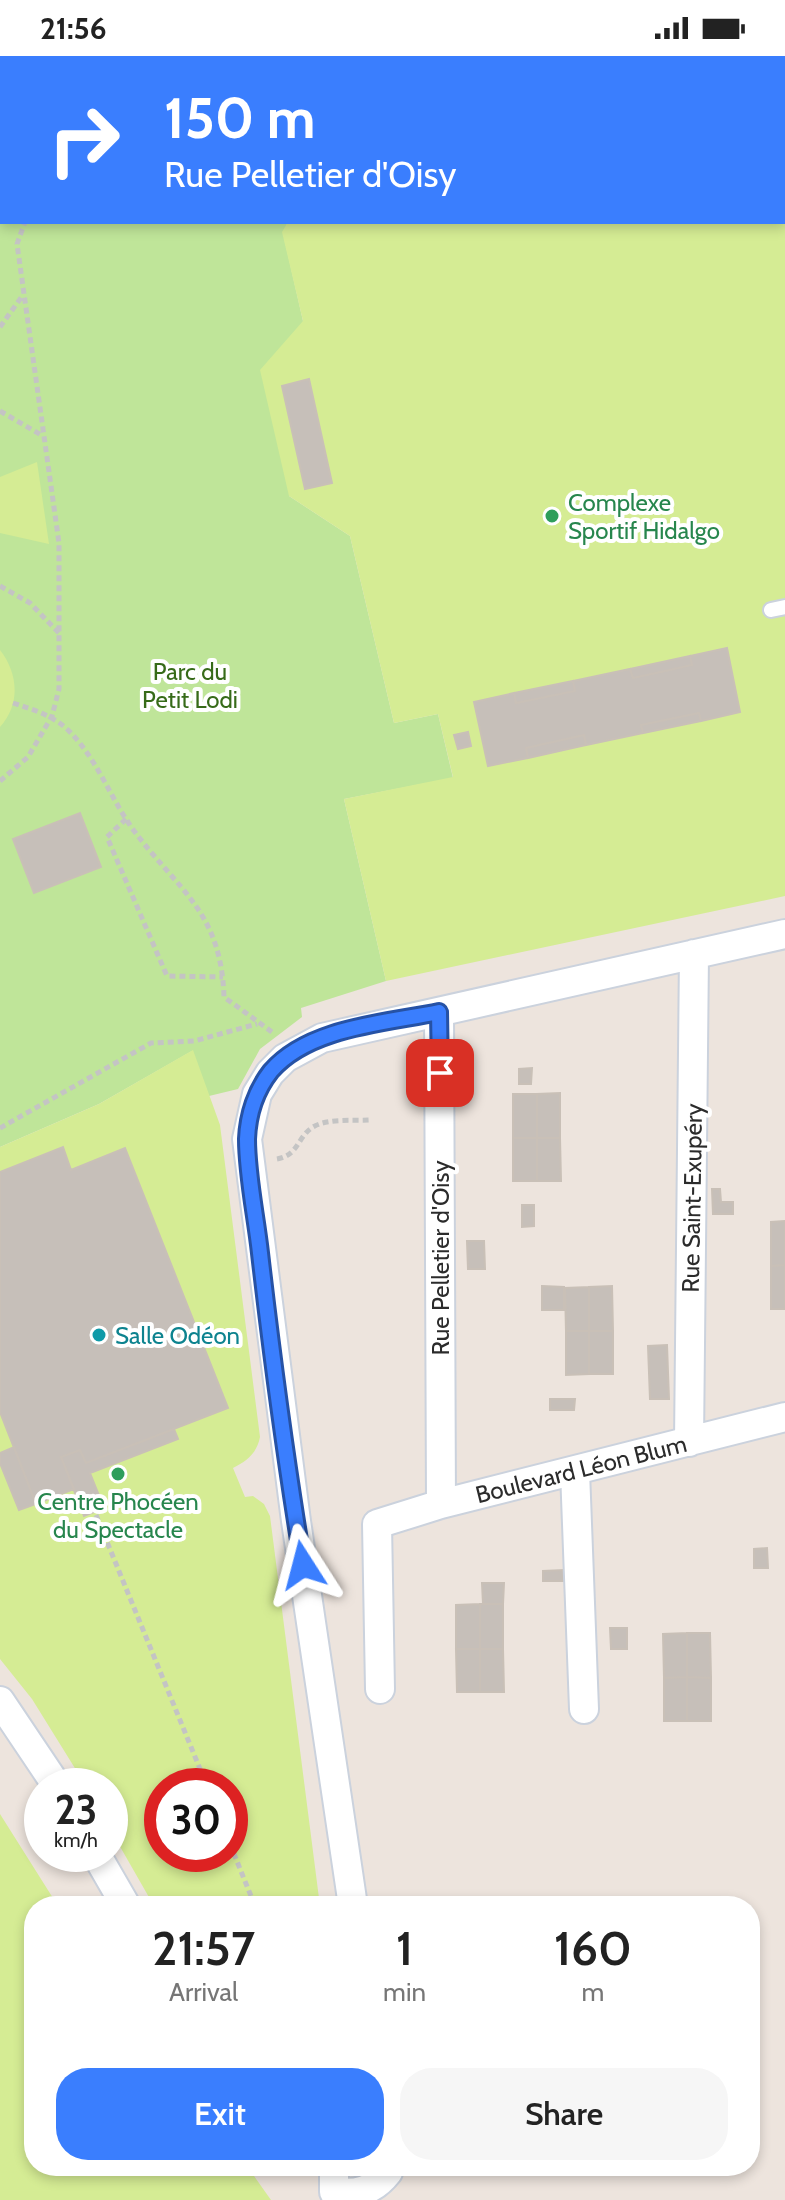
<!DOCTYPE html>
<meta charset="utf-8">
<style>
body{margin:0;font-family:Cabin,sans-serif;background:#f6f6f6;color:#222;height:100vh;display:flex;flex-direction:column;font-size:30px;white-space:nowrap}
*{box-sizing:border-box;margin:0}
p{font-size:26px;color:#767676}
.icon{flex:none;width:44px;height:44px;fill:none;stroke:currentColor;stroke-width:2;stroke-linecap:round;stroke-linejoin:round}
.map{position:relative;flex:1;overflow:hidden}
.sheet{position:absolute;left:24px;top:1840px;width:736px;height:280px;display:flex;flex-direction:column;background:#fff;border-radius:32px;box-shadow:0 4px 12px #0003}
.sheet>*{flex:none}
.hud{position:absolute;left:0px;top:0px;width:786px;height:168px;box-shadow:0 4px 12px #0003;background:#3a7efe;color:#fff;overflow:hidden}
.speed{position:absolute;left:24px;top:1712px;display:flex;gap:16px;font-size:40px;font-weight:700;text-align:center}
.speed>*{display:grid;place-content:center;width:104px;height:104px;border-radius:50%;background:#fff;box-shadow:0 4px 12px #0003;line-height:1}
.speed small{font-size:20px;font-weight:400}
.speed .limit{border:12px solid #d22;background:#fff;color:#111}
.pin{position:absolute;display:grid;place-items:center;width:68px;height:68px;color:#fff;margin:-34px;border-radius:16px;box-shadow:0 4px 12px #0006}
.me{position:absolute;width:88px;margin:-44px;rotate:351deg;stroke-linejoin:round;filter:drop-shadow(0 0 6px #0008)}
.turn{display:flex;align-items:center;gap:28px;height:168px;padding:0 32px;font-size:36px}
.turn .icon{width:104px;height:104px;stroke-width:2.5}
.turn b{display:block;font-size:56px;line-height:68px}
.eta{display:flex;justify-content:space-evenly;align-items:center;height:136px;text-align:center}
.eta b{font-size:48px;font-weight:600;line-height:56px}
.button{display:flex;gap:16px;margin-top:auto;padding:16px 32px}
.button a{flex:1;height:92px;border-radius:32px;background:#3a7efe;color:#fff;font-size:32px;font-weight:600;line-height:92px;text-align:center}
.button a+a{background:#f6f6f6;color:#222}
.status{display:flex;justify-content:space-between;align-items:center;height:56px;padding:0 40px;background:#fff;direction:ltr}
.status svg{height:22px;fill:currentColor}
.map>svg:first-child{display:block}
</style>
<div class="status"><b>21:56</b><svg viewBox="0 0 49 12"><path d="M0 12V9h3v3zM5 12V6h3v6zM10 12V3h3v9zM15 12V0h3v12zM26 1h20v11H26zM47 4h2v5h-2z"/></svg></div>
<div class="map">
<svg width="785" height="2144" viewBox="0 0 785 2144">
<rect width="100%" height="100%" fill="#ede4dd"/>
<path fill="#bfe599" d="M0,0H240L2,2V166H288L283,177L303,265L289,440L350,480L394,667L438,658L453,722L344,743L386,925L301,952L302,961L260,993L238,1033L209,1040L192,995L99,1048L0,1091Z"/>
<path fill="#d5ec94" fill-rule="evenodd" d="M240,0H785V840L386,925L344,743L453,721L438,658L394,667L350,480L289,440L260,314L303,265L282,176L288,166H784V2Z
M37,406L49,488L0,477V421Z
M0,594C18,617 21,648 0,671Z
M193,994L220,1069L260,1381C257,1397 247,1405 233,1412L245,1441L253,1440L264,1448L270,1460L320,1850H154L110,1773V1730H86L32,1643L0,1603V1091L99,1048ZM162,1730H230V1798H162Z
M0,1758L58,1850H34V2110H247L271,2144H0Z"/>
<path fill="#c6bfb9" stroke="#c9c0b7" stroke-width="2" d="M243,0H418L419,2H244Z
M499,0H641L633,2Z
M309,323L332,427L305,433L282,330Z
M727,592L740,656L701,665L699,657L641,669L643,677L586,689L584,679L526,692L528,702L488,710L474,646L514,637L516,647L575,635L573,625L630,613L633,622L692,609L690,600Z
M690,600L692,609L633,622L630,613Z
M573,625L575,635L516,647L514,637Z
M699,657L701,665L643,677L641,669Z
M468,676L471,690L458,693L454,679Z
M584,679L586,689L528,702L526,692Z
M80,757L101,811L34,837L13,783Z
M532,1012L531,1028H519V1013Z
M560,1037V1082H537V1038Z
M513,1038H537V1082H513Z
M513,1082H537V1125H513Z
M537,1082H560L561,1125H537Z
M63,1091L71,1114L125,1092L228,1352L86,1407L80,1394L61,1401L74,1433L36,1448L0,1356V1116Z
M712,1133H720L721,1146H733V1158H713Z
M522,1149H534V1170L522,1171Z
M785,1165V1209L771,1210V1166Z
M467,1185H484L485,1213H468Z
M785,1209V1253H771V1210Z
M542,1230L564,1231V1254H542Z
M612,1230L613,1275H589V1231Z
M589,1231V1275H566L565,1232Z
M566,1275H589V1318L566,1319Z
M589,1275H613V1318H589Z
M667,1289L669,1343H650L648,1290Z
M550,1343H575L574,1354H550Z
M174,1373L178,1383L90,1417L104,1452L84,1460L61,1401L80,1394L86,1407Z
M14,1391L36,1448L19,1454L0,1407V1397Z
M767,1492L768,1512H754V1493Z
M564,1514V1525H543V1515Z
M482,1527H504L503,1548H483Z
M480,1548H503V1593H480Z
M480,1548V1593H456V1549Z
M610,1572H627V1593H611Z
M687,1577H710L711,1622L687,1621Z
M687,1577V1621L664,1622L663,1578Z
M456,1593H480V1636H457Z
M480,1593H503L504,1636H480Z
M687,1621L711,1622V1665H687Z
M687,1621V1665H664V1622Z"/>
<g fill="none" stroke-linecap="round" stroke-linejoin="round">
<g stroke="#cbd2dd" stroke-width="18">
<path id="lane" d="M771,554L785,551"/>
</g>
<g stroke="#cbd2dd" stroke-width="32">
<path id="street" d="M439,956L441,1448
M689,1386L694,898
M575,1415L584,1653
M380,1633L377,1468L441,1448L785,1361
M0,1645L57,1730
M96,1798L126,1850
M353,1850L296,1465L247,1083L257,1038L270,1017L285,1002L322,982L785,878
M334,2110V2136C357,2139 373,2135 388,2116"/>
</g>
<path stroke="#c4c4c4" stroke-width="5" stroke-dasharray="6 4" stroke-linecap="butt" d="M136,0V2
M0,271L23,239
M0,355L43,380
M0,530L30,547L59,577
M13,647C34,654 52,659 68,674C96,701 110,741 132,772C178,835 221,854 224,941L272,976
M0,725L28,701L52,660L59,633V487L17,188L25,166
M126,763L107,781L167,920L223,921
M0,1072L151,987L194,985L257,968
M277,1103C299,1099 297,1081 313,1071C328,1062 353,1065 370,1064
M96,1459L207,1730
M230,1788L255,1850"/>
<use href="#lane" stroke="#fff" stroke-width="14"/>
<use href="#street" stroke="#fff" stroke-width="28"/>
</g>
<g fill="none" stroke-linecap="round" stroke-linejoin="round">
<g stroke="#2652a5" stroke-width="20">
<path id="route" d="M303,1509C286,1406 272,1301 260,1197C256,1160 247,1120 247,1083C248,1059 256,1034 271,1015C309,971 386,967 439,956L440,1017"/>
</g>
<use href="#route" stroke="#3a7efe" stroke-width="14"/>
</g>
<g fill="#2e9e5b" stroke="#fff" stroke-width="3">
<circle cx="552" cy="460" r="8"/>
<circle cx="118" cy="1418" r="8"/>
</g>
<circle fill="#0f9aa8" stroke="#fff" stroke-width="3" cx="99" cy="1279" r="8"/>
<g text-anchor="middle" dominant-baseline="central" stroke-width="8" stroke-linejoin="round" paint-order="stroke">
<g font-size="24" fill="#27864d" stroke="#fff" text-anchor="start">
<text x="568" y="446">Complexe<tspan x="568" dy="28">Sportif Hidalgo</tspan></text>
<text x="118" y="1445" text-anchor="middle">Centre Phocéen<tspan x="118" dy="28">du Spectacle</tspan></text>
</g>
<g font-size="24" fill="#376b19" stroke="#fff">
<text x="190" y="615">Parc du<tspan x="190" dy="28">Petit Lodi</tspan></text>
</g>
<g font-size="24" fill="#2b2b2b" stroke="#fff">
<text transform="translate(692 1142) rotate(-89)">Rue Saint-Exupéry</text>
<text transform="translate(440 1202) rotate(-90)">Rue Pelletier d'Oisy</text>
<text transform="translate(581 1413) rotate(-14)">Boulevard Léon Blum</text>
</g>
<g font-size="24" fill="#0d838f" stroke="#fff" text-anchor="start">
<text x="115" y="1279">Salle Odéon</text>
</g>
</g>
</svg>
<div class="speed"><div>23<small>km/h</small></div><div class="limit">30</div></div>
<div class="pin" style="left:440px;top:1017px;background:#d93025"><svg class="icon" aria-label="arrive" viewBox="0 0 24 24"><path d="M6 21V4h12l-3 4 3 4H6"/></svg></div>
<svg class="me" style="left:303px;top:1509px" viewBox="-20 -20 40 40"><path d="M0-17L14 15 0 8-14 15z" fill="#3a7efe" stroke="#fff" stroke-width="4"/></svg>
<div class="hud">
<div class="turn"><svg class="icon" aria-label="right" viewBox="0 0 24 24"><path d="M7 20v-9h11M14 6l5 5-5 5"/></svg><div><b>150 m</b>Rue Pelletier d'Oisy</div></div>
</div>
<section class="sheet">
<div class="eta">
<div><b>21:57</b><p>Arrival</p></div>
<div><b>1</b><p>min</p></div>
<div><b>160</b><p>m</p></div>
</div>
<div class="button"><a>Exit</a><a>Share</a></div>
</section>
</div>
